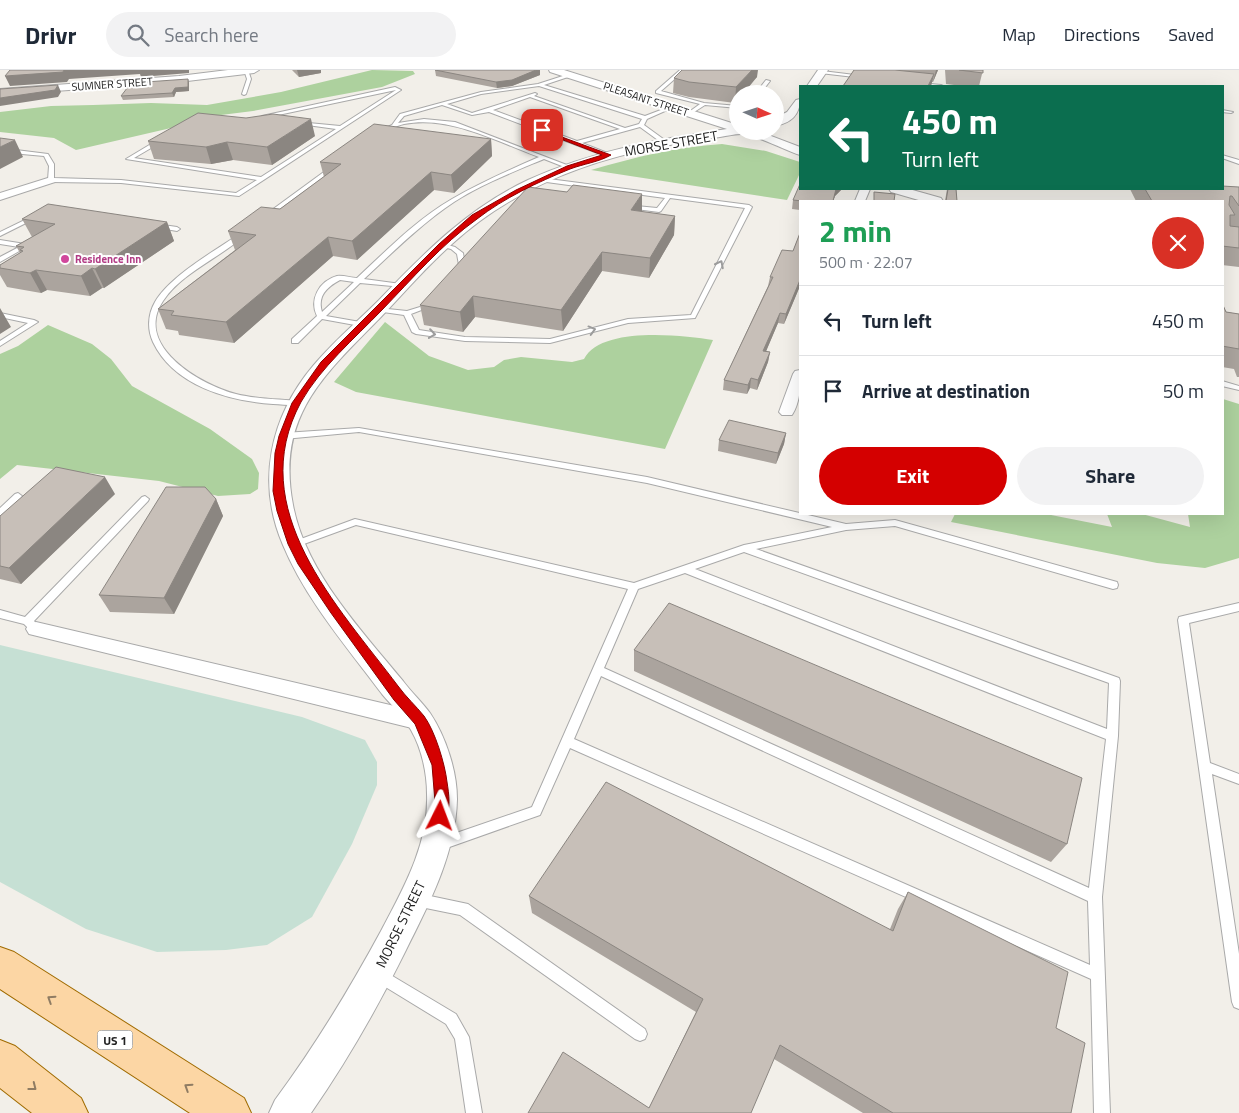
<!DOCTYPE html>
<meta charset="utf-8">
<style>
body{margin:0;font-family:"Titillium Web",sans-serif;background:#f2f2f3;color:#1f2937;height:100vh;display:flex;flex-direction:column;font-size:19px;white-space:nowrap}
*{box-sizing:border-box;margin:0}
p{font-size:16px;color:#747a83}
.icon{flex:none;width:28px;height:28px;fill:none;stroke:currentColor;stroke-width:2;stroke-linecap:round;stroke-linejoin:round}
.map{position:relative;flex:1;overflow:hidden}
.drawer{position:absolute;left:799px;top:130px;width:425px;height:315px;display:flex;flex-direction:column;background:#fff;border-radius:0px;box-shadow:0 5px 20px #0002}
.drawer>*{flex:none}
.guide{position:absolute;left:799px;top:15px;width:425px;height:105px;border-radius:0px;box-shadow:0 5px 20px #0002;background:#0b6e4f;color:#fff;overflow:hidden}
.needle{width:32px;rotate:93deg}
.controls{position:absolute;left:729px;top:15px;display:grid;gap:10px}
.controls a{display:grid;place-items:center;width:55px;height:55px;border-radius:50%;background:#fff;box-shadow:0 5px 20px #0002;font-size:25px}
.pin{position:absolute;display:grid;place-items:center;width:42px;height:42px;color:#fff;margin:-21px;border-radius:10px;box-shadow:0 2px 8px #0006}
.me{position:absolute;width:55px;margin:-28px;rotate:3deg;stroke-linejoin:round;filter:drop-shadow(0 0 4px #0008)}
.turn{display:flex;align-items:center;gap:18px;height:105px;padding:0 20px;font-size:22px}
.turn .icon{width:65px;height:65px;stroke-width:2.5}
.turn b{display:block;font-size:35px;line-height:42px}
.round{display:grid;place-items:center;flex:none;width:52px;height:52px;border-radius:26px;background:#f2f2f3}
.head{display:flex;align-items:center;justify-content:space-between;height:85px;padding:0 20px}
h1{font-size:30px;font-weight:700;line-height:38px;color:#1e9e55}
.primary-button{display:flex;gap:10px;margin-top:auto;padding:10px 20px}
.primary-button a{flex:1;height:58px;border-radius:30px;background:#d40000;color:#fff;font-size:20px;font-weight:700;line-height:58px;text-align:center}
.primary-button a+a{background:#f2f2f3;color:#1f2937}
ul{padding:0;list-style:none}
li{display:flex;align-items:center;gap:15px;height:70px;padding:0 20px;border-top:1px solid #e0e1e3}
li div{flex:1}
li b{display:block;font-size:19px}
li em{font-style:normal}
header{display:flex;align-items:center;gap:30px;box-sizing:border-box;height:70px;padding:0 25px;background:#fff;border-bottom:1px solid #e0e1e3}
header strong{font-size:24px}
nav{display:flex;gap:28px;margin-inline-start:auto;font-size:18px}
.search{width:350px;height:45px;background:#f2f2f3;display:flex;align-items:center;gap:12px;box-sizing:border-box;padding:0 18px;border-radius:28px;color:#747a83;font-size:19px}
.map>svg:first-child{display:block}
</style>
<header>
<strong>Drivr</strong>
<div class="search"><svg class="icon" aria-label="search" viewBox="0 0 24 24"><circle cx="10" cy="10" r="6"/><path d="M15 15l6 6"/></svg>Search here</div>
<nav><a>Map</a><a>Directions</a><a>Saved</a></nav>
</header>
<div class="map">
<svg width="1239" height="1043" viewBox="0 0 1239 1043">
<rect width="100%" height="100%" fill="#f2efe9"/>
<path fill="#add19e" d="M372,0L413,1L415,4L382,17L253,41L205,47L171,58L76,80L54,68L0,62V42L51,36L93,35L151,33L207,35L281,22Z
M722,74L766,81L800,92V103L787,130L591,100C635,87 677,77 722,74Z
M385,252L429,286L468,300L494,297L504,290L521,287L572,292L584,289C601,256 682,265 713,270L665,379L356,322L334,312Z
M48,255L92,274L111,289L132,316L210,359L252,389L259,403L258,419L250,424L218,426L159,411L17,395L0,409V284L18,276Z
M1223,329L1239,334V488L1205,498L1157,493L951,452L955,444H1046L1112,457L1107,444H1142L1190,457L1188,444H1222Z"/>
<path fill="#c6e0d4" d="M0,575L302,647L365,670L377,692V715L352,774L312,847L267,875L226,880L157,882L86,859L0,812Z"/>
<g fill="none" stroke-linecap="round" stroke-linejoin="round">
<g stroke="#a9a9a9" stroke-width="2">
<path id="service" d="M244,0H248L251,9L246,24L244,25L242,24L247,9Z
M680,0H685L661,21L704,33L738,36V38L705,35L691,44L689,42L700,34L656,23V21Z
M822,1L863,6L865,7L863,8L820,3Z
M569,4L571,6L544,15L645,46L674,35V37L647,49L644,55L666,71V73H662L640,57L582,73L610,84V86L608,87L489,42L472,45L442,35L404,46L398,53L424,49L455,52L572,97L567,98L544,89C513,102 482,114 454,132C421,154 393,182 364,209L401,214L403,215V217L360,213L326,246L366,253V257L322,249L298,273H292V269L317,246C309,230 319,211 337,206C343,205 351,208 357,208C387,180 416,150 452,129C480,113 509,100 539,87C497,72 450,45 404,54C395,56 387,61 379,64L377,62L392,55L400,44L481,22L538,14ZM539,16L642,49L639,54L625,58L534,26L537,24L535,23L472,43L447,34L481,24ZM530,27L620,59L577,71L493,40ZM340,210L354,212L322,242C317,226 327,217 340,210Z
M766,10L770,11L760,24H755Z
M920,13L941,15L943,16L918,15Z
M395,17L401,20L239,126L121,113L51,112L48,110L49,96L44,86L0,82V78L48,84L54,94V108L121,110L236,123L257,110L126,89L161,68L163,71L134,88L261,107L336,59L300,54L298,52L340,56L396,20L264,48L262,46Z
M1222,40L1233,42L1231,43L1222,42Z
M1222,85L1239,90V94L1222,88Z
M332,96L337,97L269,147H265V145Z
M541,108L749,135L752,137L695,248L628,253L550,273L465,271L416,264L412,262L404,245L376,241V239L378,238L407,241L420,237L429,228L432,230L424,239L411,244L419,260L465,267L550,269L628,249L691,245L745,138L670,128L661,141L659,142L628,138L626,137V135L657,138L665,128L539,111L538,110Z
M33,146L38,147L0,166V162Z
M156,154L177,157L180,159L177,161L154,157V155Z
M241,163L246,164C221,188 183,201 163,231C133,276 201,315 236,324C256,329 277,329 297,331L301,333L300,335C291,336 282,334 273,334C229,331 174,316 153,272C147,259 148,244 155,232C170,206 216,180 241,163Z
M0,170L25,174L28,176L0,192V187L19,177L0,174Z
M441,173L455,177L463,183L465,195L460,201L455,200L459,195L457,184L451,179L439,176L438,175Z
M0,243L34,250L38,252L0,276V271L28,253L0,247Z
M1222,311L1239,316V320L1222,316Z
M359,358L647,407L846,454L895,450L1117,512L1118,515L1117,518L1113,519L895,456L846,460L756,479L1119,608L1120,611L1118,666L1102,827L1110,1043H1094L1091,909L570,678L540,745L441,780L436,778L435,774L436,770L532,737L628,519L356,455L293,478L290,477L288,475L290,473L355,449L634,513L744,475L832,457L647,413L359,362L284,369L280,366L284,363ZM744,482L1109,613L1107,659L695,499ZM685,503L1106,669L1089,818L604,598L638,519ZM601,606L1088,831L1090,895L574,669Z
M18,423L22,426L21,428L3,445L0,446V438L15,424Z
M145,426L149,429L148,431L34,551L41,559L40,562H32L24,554L0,548V540L25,547L142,427Z
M1239,533V541L1189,553L1210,693L1239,704V714L1212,704L1239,884V939L1234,937L1232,932L1178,550L1179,547L1183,546Z
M416,823L468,834L645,959L647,964L645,969L640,971L635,969L460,845L411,835L409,830L411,825Z
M379,898L456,944L469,967L482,1043H466L455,969L446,954L374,910L372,905L374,900Z"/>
</g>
<g stroke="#a9a9a9" stroke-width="2">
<path id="minor" d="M51,107L56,110L55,112L0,130V123Z
M860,119H870L865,131H855Z
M800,300C800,315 801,331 792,345H782L779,342L793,304L795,301Z
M36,552L420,642L428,645L431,651L428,657L420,660L29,564L26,559L29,554Z"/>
</g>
<g stroke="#a9a9a9" stroke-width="2">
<path id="tertiary" d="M228,0H259L254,3L179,12L0,25V19L179,6Z
M549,0H564L738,55V61H758L800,77V85C784,80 755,64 741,64C734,64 727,66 720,67C702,70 683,72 665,76C587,90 511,120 452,174C426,197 403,224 379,249C323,306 276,347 293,435C305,501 362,561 403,611C411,622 422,632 430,643C446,667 457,701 457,729C456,783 429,834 406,880C378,937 347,991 311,1043H269L275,1030C315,976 349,920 381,861C403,819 429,774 427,724C427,704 422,679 411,660C404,647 392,636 382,624C347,577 306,530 283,475C256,413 270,347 313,296C333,272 357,252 379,230C424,183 468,138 528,110C591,81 658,69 727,59L550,2Z
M818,0H828L817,16H807Z
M800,29C800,45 791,53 775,56V48L787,42L796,30Z
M889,119H909L941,128L943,131H922L891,122Z"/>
</g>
<g stroke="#a06b00" stroke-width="2">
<path id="primary" d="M0,877L14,882L244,1028L251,1043H190L0,919Z
M0,970L15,976L81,1028L88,1043H32L0,1018Z"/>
</g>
<use href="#service" fill="#fff" fill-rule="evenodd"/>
<use href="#minor" fill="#fff" fill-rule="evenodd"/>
<use href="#tertiary" fill="#fff" fill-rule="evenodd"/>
<use href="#primary" fill="#fcd6a4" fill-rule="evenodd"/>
</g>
<path fill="#aba49e" d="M292,0H321V3L299,7Z
M435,0L540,5L512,16L497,18L436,6Z
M854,0H938L933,12H932L931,16H843Z
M945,0H983L979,16H962L946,14Z
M757,7L738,24V30L735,33L689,27L673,23L674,8Z
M188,9L189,13V21L176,22L174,27L123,30L121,26Z
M315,66L272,95L233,90L211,94L154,89L148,71Z
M491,69L492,86L454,123L434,120L357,190L333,186L234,273L179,265L178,261L166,259L158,239L235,180L228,161L280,139L324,107L320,92Z
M1239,117V197L1222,195V131H1136L1130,119H1222Z
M800,119H842L835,126L833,131H800V140L792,139L793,130Z
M947,119H956L957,131H945Z
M642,142L675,146L674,165L649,208L602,201L563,261L475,247L463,262L424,255L420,235Z
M22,149L167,152L174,171L104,218H102L90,226L47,220L41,223L7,217L0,205V195L20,183L16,176L32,167Z
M800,163V216L784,254L778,253L766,281L770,282L768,292L757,320L750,318L747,324L723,320L724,310L768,216L770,207L793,181Z
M1222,233L1226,242L1239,244V307H1237L1234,299L1222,297Z
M786,363L784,374L776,394L718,381L719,370Z
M115,424L21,514L0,509V446Z
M216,429L223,446L174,544L110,542L99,525Z
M634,580L1067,774L1051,792L634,601Z
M908,822L1056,958L1071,1043H863L774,989L649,1038L696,942L532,843L529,826L890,859L898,839Z"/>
<path fill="#8b8681" d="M64,0H189V3L141,7L140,4L69,9L67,12L10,16L5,6Z
M297,0H321V3L299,7Z
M536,0H540V5L512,16L497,18L496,12Z
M752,0H758L757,7L743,24H738V30L735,33L736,17Z
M936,0H938L933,12Z
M934,4L931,16H928Z
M188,9L189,13V21L176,22L174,27L172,23L175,18Z
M58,15L61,22L58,27L0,36V28Z
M311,49L315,66L272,95L267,77Z
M491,69L492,86L454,123L451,105Z
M15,70L23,87L0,99V77Z
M227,72L233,90L211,94L206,77Z
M431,102L434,120L357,190L352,171Z
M836,119H842L835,126L833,131Z
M642,124V142L631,140Z
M675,146L674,165L649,208L650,188Z
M167,152L174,171L104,218L95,199Z
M328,167L333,186L234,273L226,252Z
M602,182V201L563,261L561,240Z
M92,198L102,218L90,226L81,206Z
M36,200L47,220L41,223L30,203Z
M800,210V216L784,254L786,244Z
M473,226L475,247L463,262L460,242Z
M0,238L11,257L0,264Z
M780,243L778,253L762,291L763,281Z
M770,282L768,292L757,320L758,310Z
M751,308L750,318L747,324L748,315Z
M786,363L784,374L776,394L778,383Z
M105,407L115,424L21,514L9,498Z
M216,429L223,446L174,544L164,528Z"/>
<path fill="#c7bfb8" stroke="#8b8681" d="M10,0H64L63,2L5,6Z
M435,0H536L512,10L496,12Z
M682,0H752L736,17L689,12L674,8Z
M854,0H895L934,4L928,16H843Z
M959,0H983V3Z
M188,9V17L175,18L172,23L121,26L131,13Z
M58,15L55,20L0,28V19Z
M198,43L246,48L273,44L311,49L267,77L227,72L206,77L148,71Z
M374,54L491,69L451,105L431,102L352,171L328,167L226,252L171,245L174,241L158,239L256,165L228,161L261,137L280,139L341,94L320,92Z
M0,68L15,70L0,77Z
M800,114V119H836L833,131H803L793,130Z
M573,115L642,124L631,140L675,146L650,188L602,182L561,240L473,226L460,242L420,235L528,117L567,122Z
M1222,116L1239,117V136L1232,126H1230L1229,135L1235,145H1230V156L1239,157V178L1222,176V131H1152L1145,119H1222Z
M948,119H956L957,131H946Z
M874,122L895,124L894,131H874Z
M48,134L167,152L95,199L92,198L81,206L36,200L30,203L0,198V195L23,181L20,180L24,177L16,176L55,154L22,149Z
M800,163V210L786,244L780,243L763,281L770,282L758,310L751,308L748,315L724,310L773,207H770L782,180L793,181Z
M1222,233L1226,242L1239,244V279L1222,276Z
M729,350L786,363L778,383L719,370Z
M56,397L105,407L9,498L0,496V446Z
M166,417H205L216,429L164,528L99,525Z
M669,533L1082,708L1067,774L634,580Z
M606,712L893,861L908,822L1068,902L1056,958L1085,973L1071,1043H893L780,975L751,1043H528L563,982L649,1038L703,929L529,826Z"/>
<defs><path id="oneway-chevron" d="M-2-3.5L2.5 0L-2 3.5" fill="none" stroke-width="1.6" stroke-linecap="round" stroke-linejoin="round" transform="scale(1.25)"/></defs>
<g stroke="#9c9c9c">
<use href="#oneway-chevron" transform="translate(720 194) rotate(-63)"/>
<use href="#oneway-chevron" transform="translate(592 260) rotate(-15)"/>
<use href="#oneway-chevron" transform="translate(432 264) rotate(8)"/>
</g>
<g stroke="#8f7c63">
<use href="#oneway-chevron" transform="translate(51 929) rotate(-147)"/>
<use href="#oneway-chevron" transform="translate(33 1017) rotate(38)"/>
<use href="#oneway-chevron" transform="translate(188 1017) rotate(-147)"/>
</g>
<path fill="#d40000" stroke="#8a0000" d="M540,59L611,85C599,92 583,94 570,99C538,112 504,128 477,149C442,174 412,209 382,240C354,269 321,297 301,332C243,439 338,536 398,616C406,627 416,636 424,646C435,661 445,694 447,712C449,725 451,738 445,751L440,753L435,751L433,746L435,732L432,695L415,654L394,630L331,543L298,494L288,474L277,441L273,421L275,383L279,366L292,333L321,292L439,174L472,145L516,120L567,96L602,85L540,61Z"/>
<circle fill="#d1479c" stroke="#fff" stroke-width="2" cx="65" cy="189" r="5"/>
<g text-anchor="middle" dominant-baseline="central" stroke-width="4" stroke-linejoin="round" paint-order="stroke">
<g font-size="11" fill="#222" stroke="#fff">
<text transform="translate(112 14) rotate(-4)">SUMNER STREET</text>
<text transform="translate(646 29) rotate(18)">PLEASANT STREET</text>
</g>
<g font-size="11" font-weight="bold" fill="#b23c85" stroke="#fff" text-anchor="start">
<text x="75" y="189">Residence Inn</text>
</g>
<rect fill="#fff" stroke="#646464" stroke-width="1" x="97.5" y="960.5" width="35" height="19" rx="4"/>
<g font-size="12" font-weight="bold" fill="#222">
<text x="115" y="970">US 1</text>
</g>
<g font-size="14" fill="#222" stroke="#fff">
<text transform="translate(671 73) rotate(-10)">MORSE STREET</text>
<text transform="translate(400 854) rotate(-64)">MORSE STREET</text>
</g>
</g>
</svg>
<div class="controls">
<a><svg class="needle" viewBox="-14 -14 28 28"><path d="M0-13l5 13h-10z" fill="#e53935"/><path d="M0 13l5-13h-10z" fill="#747a83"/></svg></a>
</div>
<div class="pin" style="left:542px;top:60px;background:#d93025"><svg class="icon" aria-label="arrive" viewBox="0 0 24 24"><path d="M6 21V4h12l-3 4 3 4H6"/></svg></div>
<svg class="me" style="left:440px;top:746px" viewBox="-20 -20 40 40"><path d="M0-17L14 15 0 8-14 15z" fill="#d40000" stroke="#fff" stroke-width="4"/></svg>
<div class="guide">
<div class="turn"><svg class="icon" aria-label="left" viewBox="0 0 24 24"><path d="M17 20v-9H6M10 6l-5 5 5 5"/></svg><div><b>450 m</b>Turn left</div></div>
</div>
<section class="drawer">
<div class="head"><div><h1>2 min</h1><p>500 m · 22:07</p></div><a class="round" style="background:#d93025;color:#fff"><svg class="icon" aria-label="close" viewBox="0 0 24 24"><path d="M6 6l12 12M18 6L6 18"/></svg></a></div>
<ul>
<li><svg class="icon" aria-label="left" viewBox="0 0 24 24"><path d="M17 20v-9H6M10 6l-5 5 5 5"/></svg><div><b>Turn left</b></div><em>450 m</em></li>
<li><svg class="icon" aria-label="arrive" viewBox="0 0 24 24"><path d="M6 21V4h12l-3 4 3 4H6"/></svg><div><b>Arrive at destination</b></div><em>50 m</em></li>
</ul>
<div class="primary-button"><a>Exit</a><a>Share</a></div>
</section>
</div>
